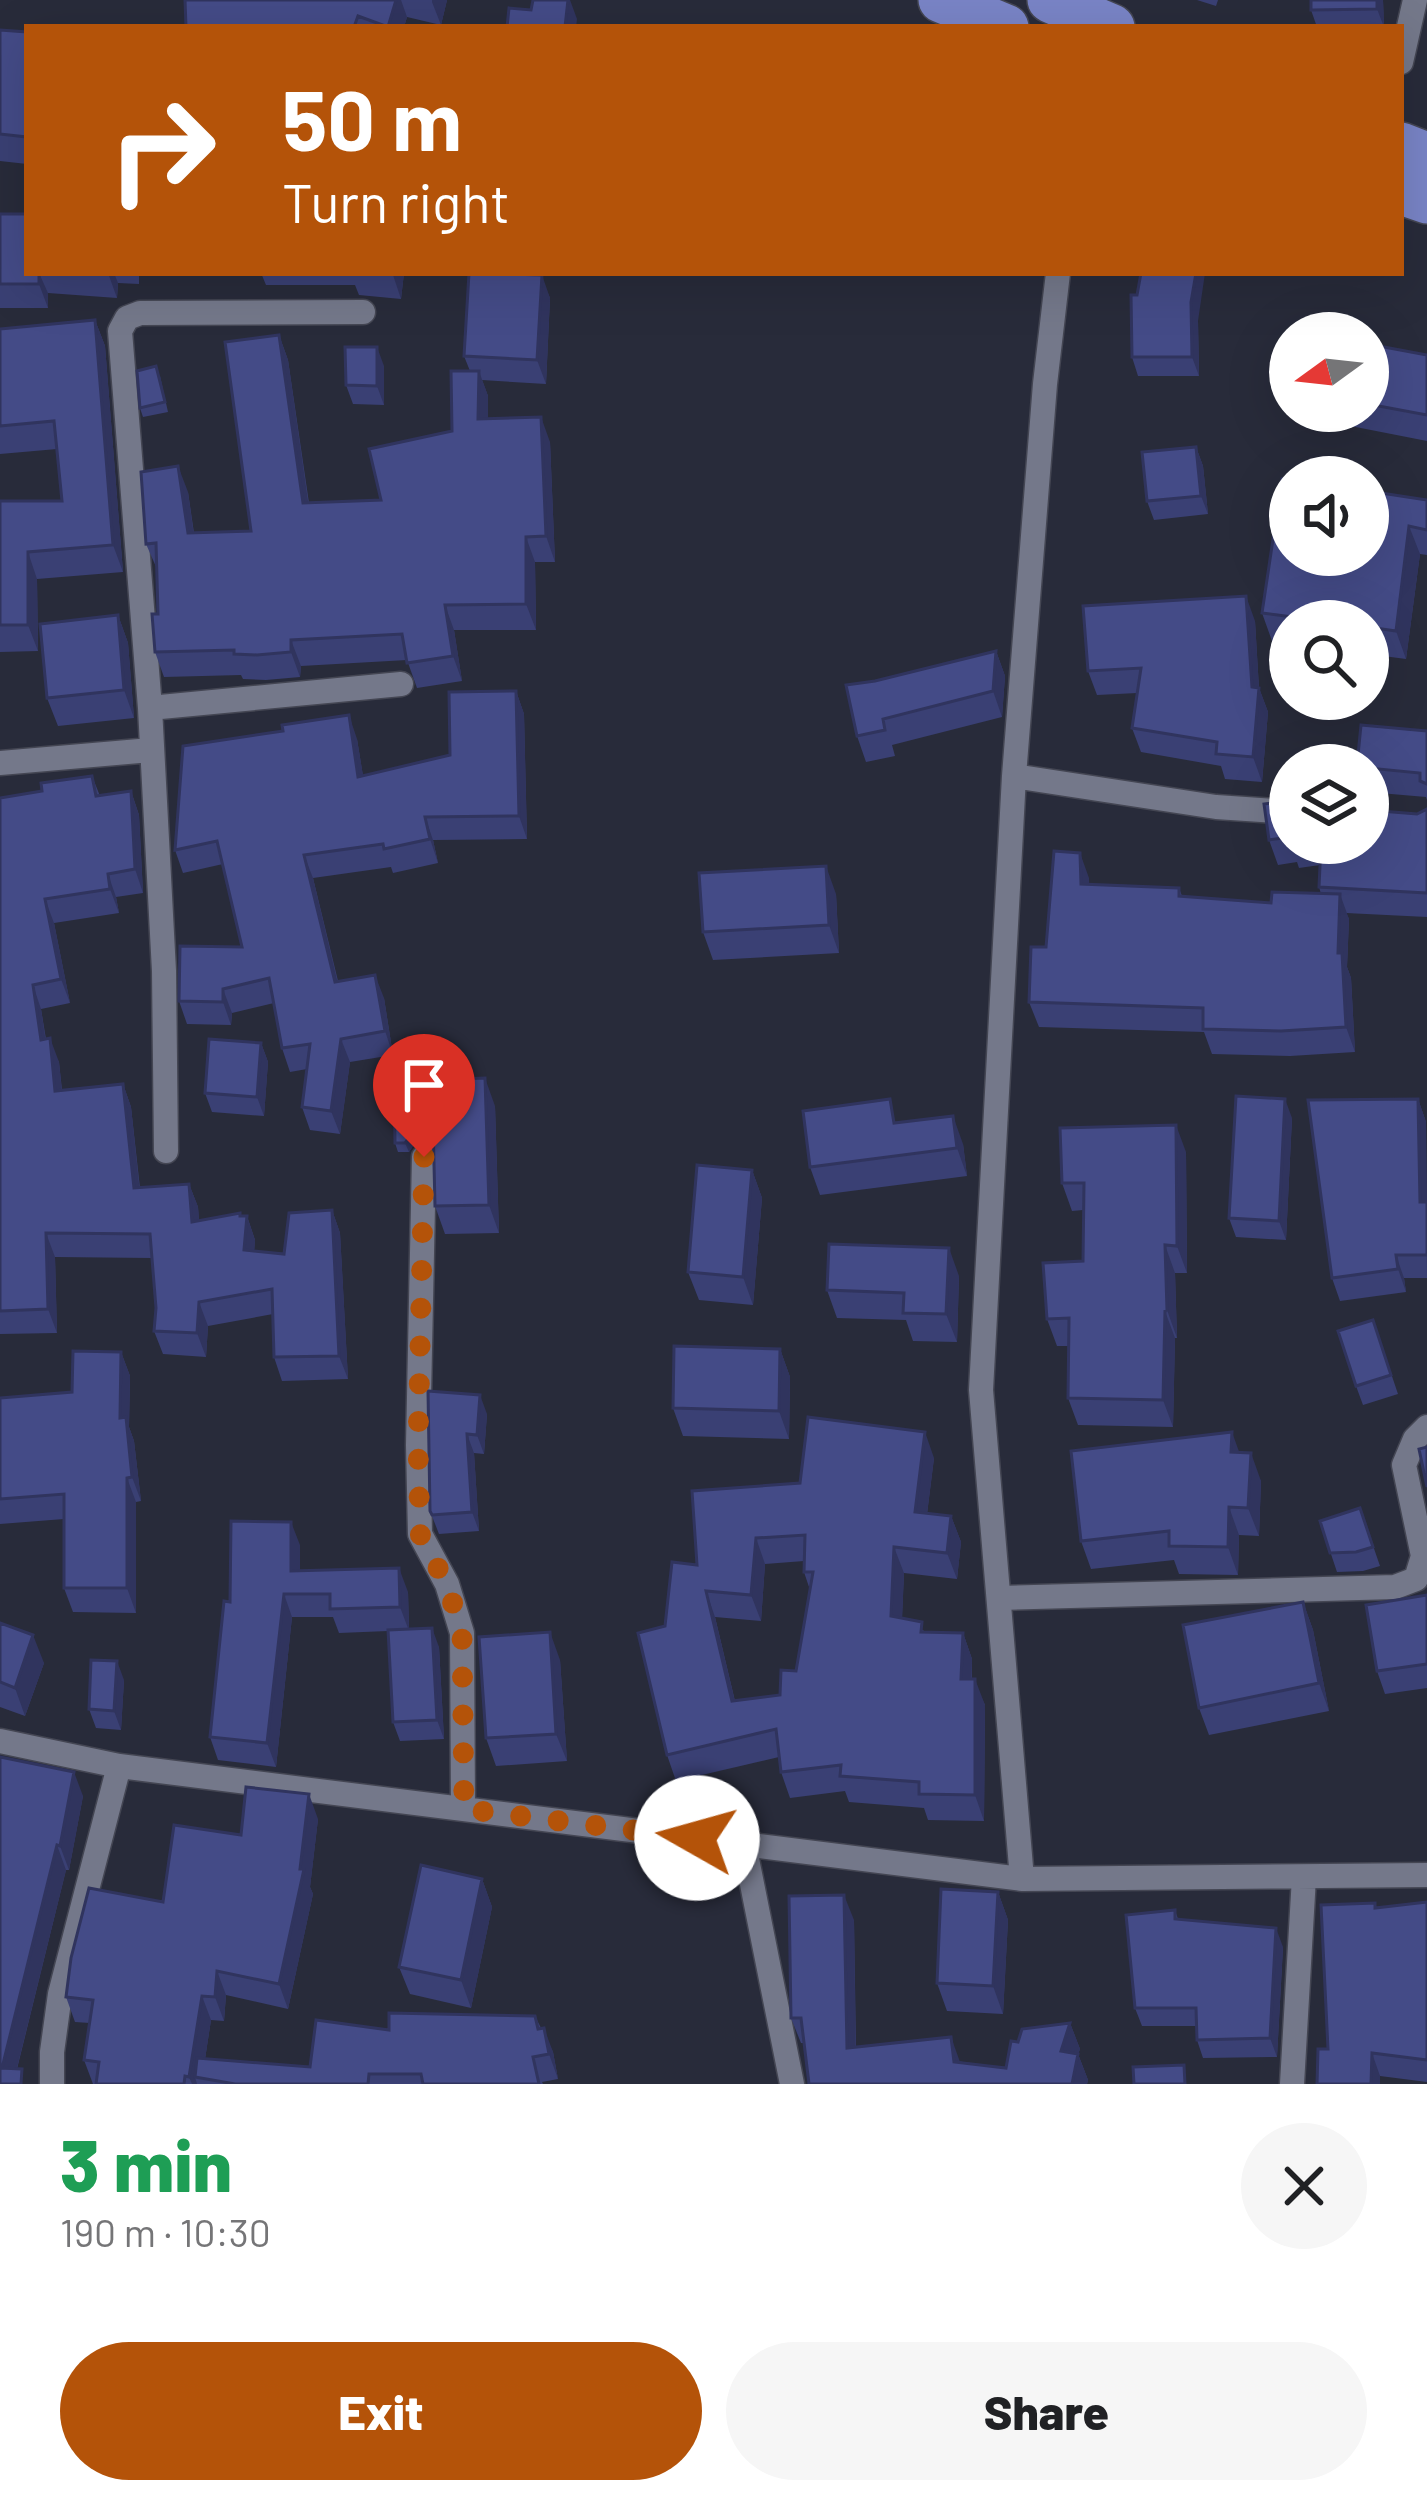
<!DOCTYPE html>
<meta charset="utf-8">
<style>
body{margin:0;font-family:Barlow,sans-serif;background:#f6f6f6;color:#202124;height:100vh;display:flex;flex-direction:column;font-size:45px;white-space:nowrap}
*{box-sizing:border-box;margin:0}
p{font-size:39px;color:#757577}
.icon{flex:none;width:66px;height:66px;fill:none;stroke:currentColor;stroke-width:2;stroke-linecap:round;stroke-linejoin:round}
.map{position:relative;height:2084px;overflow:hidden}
.details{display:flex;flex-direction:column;background:#fff;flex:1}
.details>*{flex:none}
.top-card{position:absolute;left:24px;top:24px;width:1380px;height:252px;border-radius:0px;box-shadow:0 12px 48px #0002;background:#b45309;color:#fff;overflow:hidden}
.needle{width:78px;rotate:255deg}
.tools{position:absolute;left:1269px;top:312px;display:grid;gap:24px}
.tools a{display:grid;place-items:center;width:120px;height:120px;border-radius:50%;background:#fff;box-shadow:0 12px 48px #0002;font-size:60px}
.pin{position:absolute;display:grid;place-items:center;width:102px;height:102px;color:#fff;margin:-123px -51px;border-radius:50% 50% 50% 0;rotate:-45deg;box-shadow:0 0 12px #0007}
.pin .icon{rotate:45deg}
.me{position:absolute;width:132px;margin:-66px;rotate:277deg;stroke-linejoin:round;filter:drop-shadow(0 0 9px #0008)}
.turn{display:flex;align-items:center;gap:42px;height:252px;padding:0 60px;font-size:54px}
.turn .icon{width:156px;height:156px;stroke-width:2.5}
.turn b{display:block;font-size:84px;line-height:102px}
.round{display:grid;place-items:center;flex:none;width:126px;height:126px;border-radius:63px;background:#f6f6f6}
.overview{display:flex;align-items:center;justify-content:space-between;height:204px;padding:0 60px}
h1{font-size:72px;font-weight:800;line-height:90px;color:#1e9e55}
.primary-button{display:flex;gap:24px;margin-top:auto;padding:24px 60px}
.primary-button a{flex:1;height:138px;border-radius:72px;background:#b45309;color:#fff;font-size:48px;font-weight:800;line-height:138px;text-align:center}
.primary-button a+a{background:#f6f6f6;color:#202124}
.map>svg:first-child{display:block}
</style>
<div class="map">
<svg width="1427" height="2084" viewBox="0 0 1427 2084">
<rect width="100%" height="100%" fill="#282b3a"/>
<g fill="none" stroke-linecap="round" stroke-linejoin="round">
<g stroke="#444653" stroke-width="27">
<path id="street" d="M1401,62L1415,0
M150,708L401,684
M0,763L151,750
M1014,776L1216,807L1290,812
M166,1151L164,971L150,708L120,331L127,318L140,313L363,312
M424,1157L418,1445L420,1534L447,1584L462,1633L463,1809
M1000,1598L1395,1587L1416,1579L1423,1556L1404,1465L1415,1439L1427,1427
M0,1741L119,1766L1022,1879L1427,1875
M744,1844L792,2084
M1022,1879L981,1390L1014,776L1045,384L1058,273
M52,2084V2052L60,1994L119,1766
M1292,2084L1304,1877"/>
</g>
<g stroke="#444653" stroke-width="48">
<path id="highway" d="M941,0L1006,27
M1050,0L1112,27
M1401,145L1427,155
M1401,192L1427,201"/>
</g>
<use href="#street" stroke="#74788a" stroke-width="24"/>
<use href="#highway" stroke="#7984c6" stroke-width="45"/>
</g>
<path fill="#3a4074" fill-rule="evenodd" d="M185,0H447L441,25L407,17L404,27H186Z
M1197,0H1218L1216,6Z
M1311,0H1383L1384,27H1317L1311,10Z
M0,30L27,32V164L0,161Z
M0,214L27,273H139V284L118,283L117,298L48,293V308H0Z
M261,273H404L401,299L359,295L355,285H266Z
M469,273H539L550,298L546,384L482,380L488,396V419L550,442L555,562H535L536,630H454L462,681L417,688L407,660L301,666L300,677L266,680L243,679L241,675L164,677L155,652L158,614L157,569L146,544L188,492L194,533L251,531L279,335L288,360L309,503L381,500L452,431L470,371L464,356Z
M95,320L105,346L123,572L37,579L38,651L0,652V501H62L57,449L0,454V329Z
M1198,321L1199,376H1138L1132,357Z
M1368,344L1427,355V441L1320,420L1317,411H1368Z
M384,366V405L353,404L346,385Z
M160,376L168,412L143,417L140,408Z
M1196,447L1203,466L1208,514L1154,520L1147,501Z
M1427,500V555L1420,554L1406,659L1368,654V621H1290V643L1272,641L1262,613Z
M118,615L128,643L134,718L58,726L47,698Z
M1255,621L1259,688L1268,712L1262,782L1225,779L1221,766L1141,752L1132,728L1137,693L1097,695L1088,671Z
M996,651L1005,676L1002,717L892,745L895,756L866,762L857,736L875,681Z
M516,691L524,714L527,839L433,840L438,863L393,873L391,867L313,878L338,981L384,998L393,1055L350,1062L340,1134L310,1130L302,1107L307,1069L290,1072L282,1048L274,1003L232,1013L231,1025L187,1024L179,1001L242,947L223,864L183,873L175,850L357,739L363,776L450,755Z
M1427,731V800L1426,797L1368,792V765Z
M92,776L100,796L131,791L139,815L143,893L116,897L119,913L54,923L70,1003L41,1009L46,1039L59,1062L62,1090L123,1084L131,1107L140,1188L189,1184L198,1207L199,1221L247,1216L255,1240L254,1251L284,1254L332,1210L340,1233L348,1379L282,1381L274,1357L273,1314L208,1326L206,1357L163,1354L154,1331L156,1308L152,1258L55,1257L57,1333L0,1334V798L42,791Z
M1290,801V843H1368L1427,809V917L1346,913L1349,919L1347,967L1351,978L1355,1052L1290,1056L1212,1054L1204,1032L1039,1027L1029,1002L1046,947L1080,853L1089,884L1179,888L1182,896L1271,903L1321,894L1319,887L1320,865L1299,868L1297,862L1278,865L1269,840Z
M836,894L839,953L713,960L703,932Z
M261,1043L268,1062L264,1116L212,1112L205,1093Z
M418,1070L422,1080V1141L415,1143L409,1152H398L395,1143Z
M1418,1099L1426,1122L1427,1278H1404L1406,1292L1340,1301L1332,1278Z
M495,1106L499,1233L445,1234L435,1206Z
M1292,1118L1286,1240L1236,1237L1229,1218Z
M963,1144L967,1176L820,1195L810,1167Z
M1186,1152L1187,1273H1175L1177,1338H1175L1173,1427L1078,1425L1068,1398L1069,1346H1057L1047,1319L1083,1261V1210L1072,1211L1062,1183Z
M752,1170L762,1198L753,1305L699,1300L688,1272Z
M959,1276L957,1342L913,1341L906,1320L837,1318L827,1290Z
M1373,1320L1398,1394L1363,1405L1356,1386Z
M780,1349L790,1377L789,1439L683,1436L673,1408Z
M121,1352L130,1376L129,1427L134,1441L141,1501L136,1502V1613L73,1612L64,1588V1519L0,1524V1398L72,1392Z
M428,1391L487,1414L484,1454L474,1453L479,1531L439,1534L430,1511Z
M1239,1452L1261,1481L1259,1536L1239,1535L1238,1575L1179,1574L1174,1560L1091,1569L1081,1541Z
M934,1458L927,1514L951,1516L961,1542L957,1579L904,1573L902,1618L926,1632L963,1633L972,1659V1679L985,1705L984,1821L928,1820L924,1808L849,1802L845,1791L790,1798L781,1772L779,1757L676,1781L667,1755L665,1626L697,1565L800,1483ZM804,1561V1572L810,1590L796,1671L780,1695L735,1701L715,1617L761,1621L765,1564Z
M1360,1508L1380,1566L1363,1571L1337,1572L1320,1521Z
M300,1545V1570L408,1592L409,1629L439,1647L444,1739L400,1741L393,1722L388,1631L339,1633L333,1617H292L276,1767L218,1760L210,1737L230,1602Z
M1427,1595V1688L1385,1694L1377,1671Z
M1303,1602L1313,1630L1329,1711L1209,1735L1199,1708Z
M0,1623L44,1663L25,1716L0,1707Z
M560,1660L567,1761L496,1766L486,1738Z
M124,1680L121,1730L96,1728L89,1709Z
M0,1757L83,1796L69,1870H66L17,2069L0,2084Z
M318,1819L310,1887L313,1894L288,2009L226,1995L224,2021L211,2020L205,2059L310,2067L389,2030L535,2016L553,2052L558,2079L542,2082L543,2084H93L84,2060L90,2023L75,2022L66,1997L163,1902L241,1835Z
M482,1879L492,1907L471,2008L410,1994L399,1967Z
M998,1892L1008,1920L1003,2014L947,2011L937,1983Z
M1427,1902V2082L1380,2076L1328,2049L1375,1903L1376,1907Z
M1175,1910L1178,1919L1283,1947L1277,2057L1203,2058L1197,2040L1196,2026H1142L1135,2008Z
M854,1920L856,2047L1006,2068L1018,2042L1070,2023L1080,2049L1078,2054L1088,2080L1087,2084H809L804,2043H801L791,2018Z"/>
<path fill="#30345e" d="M396,0H401L407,17L404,27H388Z
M432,0H447L441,25L432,2Z
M568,0H570L577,19L576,27H565Z
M1377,0H1383L1384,27L1377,9Z
M39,273L48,293V308L39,284Z
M108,273H114L118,283L117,298Z
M393,273H404L401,299L393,275Z
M1196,273H1205L1198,321L1199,376L1192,357L1191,302Z
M542,275L550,298L546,384L537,360Z
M95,320L105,346L123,572L113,545Z
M279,335L288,360L312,529L303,503Z
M377,347L384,366V405L377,386Z
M479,371L488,396V445L478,419Z
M541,417L550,442L555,562L546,536Z
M1196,447L1203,466L1208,514L1201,496Z
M178,466L188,492L197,558L188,533Z
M1409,526L1420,554L1406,659L1396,631Z
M526,537L535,562L536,630L526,604Z
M28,552L37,579L38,651L28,625Z
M1246,596L1255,621L1259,689V688L1268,712L1262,782L1253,757L1252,687Z
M445,605L454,630L462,681L453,656Z
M118,615L128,643L134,718L124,690Z
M291,640L301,666L300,677L291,652Z
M996,651L1005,676L1002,717L993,691Z
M516,691L524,714L527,839L519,816Z
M349,715L357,739L367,800L358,777Z
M131,791L139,815L143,893L135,869Z
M425,817L433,840L438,863L430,839Z
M1080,853L1089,878L1090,909L1081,884Z
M304,855L313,878L343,1005L335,982Z
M826,866L836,894L839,953L829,925Z
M108,874L116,897L119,913L110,889Z
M1340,894L1349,919L1347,967L1351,978L1355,1052L1346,1027L1338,953Z
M45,899L54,923L70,1003L61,979Z
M375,975L384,998L393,1055L385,1031Z
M33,985L41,1009L49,1063L41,1040Z
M223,989L232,1013L231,1025L223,1002Z
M50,1038L59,1062L64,1114L55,1091Z
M341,1039L350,1062L340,1134L331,1111Z
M261,1043L268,1062L264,1116L257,1097Z
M418,1070L422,1080V1141L418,1131Z
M485,1078L495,1106L499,1233L489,1205Z
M123,1084L131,1107L142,1212L134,1188Z
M1285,1099L1292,1118L1286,1240L1279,1221Z
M1418,1099L1426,1122L1427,1222L1420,1202Z
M953,1116L963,1144L967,1176L957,1148Z
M1176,1125L1186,1152L1187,1273L1177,1246Z
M412,1134L415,1143L409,1152L405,1143Z
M752,1170L762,1198L753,1305L743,1277Z
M189,1184L198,1207L201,1245L192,1222Z
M332,1210L340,1233L348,1379L339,1356Z
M247,1216L255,1240L253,1274L244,1250Z
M46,1233L55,1257L57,1333L48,1309Z
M1165,1245L1175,1273L1177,1338L1167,1310Z
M949,1248L959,1276L957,1342L946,1314Z
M1396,1255L1404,1278L1406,1292L1398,1269Z
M199,1302L208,1326L206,1357L197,1333Z
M1165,1311L1175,1338L1173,1427L1163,1400Z
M780,1349L790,1377L789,1439L779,1411Z
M121,1352L130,1376L129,1427L134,1441L141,1501L132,1477L120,1418Z
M480,1395L487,1414L484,1454L477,1435Z
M925,1432L934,1458L924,1538L915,1512Z
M1232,1432L1242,1460L1231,1452Z
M467,1434L474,1453L479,1531L472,1512Z
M1251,1453L1261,1481L1259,1536L1248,1508Z
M127,1478L136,1502V1613L127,1588Z
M1229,1507L1239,1535L1238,1575L1228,1547Z
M951,1516L961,1542L957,1579L947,1553Z
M291,1522L300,1545V1594L291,1571Z
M756,1538L765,1564L761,1621L751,1595Z
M894,1547L904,1573L901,1642L891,1616Z
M399,1568L408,1592L409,1631L400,1607Z
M706,1591L715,1617L741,1727L732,1701Z
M284,1594L292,1617L276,1767L267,1743Z
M1303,1602L1313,1630L1329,1711L1319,1683Z
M432,1628L439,1647L444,1739L437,1720Z
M550,1632L560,1660L567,1761L556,1734Z
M963,1633L972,1659L971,1704L961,1679Z
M33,1635L44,1663L25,1716L15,1688Z
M117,1661L124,1680L121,1730L114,1711Z
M975,1679L985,1705L984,1821L975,1795Z
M74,1772L83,1796L69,1870L60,1846Z
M309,1794L318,1819L310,1887L313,1894L288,2009L279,1984L300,1869Z
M57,1845L66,1870L13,2084L2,2068Z
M482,1879L492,1907L471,2008L461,1980Z
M998,1892L1008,1920L1003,2014L993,1986Z
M844,1895L854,1920L856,2074L847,2048Z
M1276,1928L1283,1947L1277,2057L1270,2038Z
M217,1971L226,1995L224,2021L215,1997Z
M202,1996L211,2020L202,2079L195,2077L197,2084H192L189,2077Z
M1070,2023L1080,2049L1071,2077L1061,2051Z
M544,2028L553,2052L558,2079L549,2054Z
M951,2037L960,2062H954Z
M1372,2053L1380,2076V2084H1371Z
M1078,2054L1088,2080L1087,2084H1072Z"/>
<path fill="#444b87" stroke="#30345e" stroke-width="3" fill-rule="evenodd" d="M185,0H396L388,27L358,16L354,27H186Z
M533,0H568L565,27H507L509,8L531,10Z
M1311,0H1377V9L1311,10Z
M0,30L27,32V137L0,134Z
M0,214H27V273H39V284H0Z
M469,273L542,275L537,360L464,356Z
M1141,273H1196L1191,302L1192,357H1132L1131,295H1137Z
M95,320L113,545L28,552V625H0V501H62L54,421L0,426V329Z
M279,335L303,503L381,500L369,449L452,431L451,371H479L478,419L541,417L546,536L526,537V604L445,605L453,656L407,663L402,634L291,640V652L257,655L234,654V650L155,652L152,614H158L156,543L146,544L141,472L178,466L188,533L251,531L225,342Z
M1368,344L1427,355V415L1368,404Z
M345,347H377V386L346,385Z
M156,366L165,402L140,408L137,371Z
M1196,447L1201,496L1147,501L1142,452Z
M1282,479L1290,480V555H1368V491L1427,500V530L1409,526L1396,631L1368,627V621H1323L1262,613Z
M1246,596L1252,687L1259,688L1253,757L1216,754L1217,742L1132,728L1141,668L1088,671L1083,606Z
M118,615L124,690L47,698L40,624Z
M996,651L993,691L883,719L885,730L857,736L846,685L875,681Z
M516,691L519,816L425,817L430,839L384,849L383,844L304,855L335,982L375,975L385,1031L341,1039L331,1111L302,1107L310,1044L282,1048L269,978L223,989V1002L179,1001L180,946L242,947L217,841L175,850L183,746L283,731L282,725L349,715L358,777L450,755L449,692Z
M1361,725L1427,731V784L1420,781V773L1368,768V765H1357Z
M92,776L96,796L131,791L135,869L108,874L110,889L45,899L61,979L33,985L41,1040L50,1038L55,1091L123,1084L134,1188L189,1184L192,1222L240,1213V1216H247L244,1250L284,1254L289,1213L332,1210L339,1356L274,1357L272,1289L199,1302L197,1333L154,1331L156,1308L150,1234L46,1233L48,1309L0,1311V798L42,791L41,783Z
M1290,801V840V837L1269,840L1264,804Z
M1427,809V893L1319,887L1321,843H1368V810L1417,814Z
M1054,851L1080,853L1081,884L1179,888V896L1271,903L1272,892L1340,894L1338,953H1342L1346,1027L1281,1031L1203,1029V1008L1029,1002L1031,947H1046Z
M826,866L829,925L703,932L699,873Z
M209,1039L261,1043L257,1097L205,1093Z
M394,1070H418V1131L412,1134L405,1143H395Z
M485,1078L489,1205L435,1206L432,1080Z
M1236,1096L1285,1099L1279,1221L1229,1218Z
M890,1099L894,1123L953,1116L957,1148L810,1167L803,1111Z
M1418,1099L1420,1202H1427V1255H1396L1398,1269L1332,1278L1308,1100Z
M1176,1125L1177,1246L1165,1245L1167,1310L1165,1311L1163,1400L1068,1398L1069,1318L1047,1319L1043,1263L1083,1261L1084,1183H1062L1060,1128Z
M697,1165L752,1170L743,1277L688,1272Z
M829,1244L949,1248L946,1314L903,1313L904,1293L827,1290Z
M1373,1320L1391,1375L1356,1386L1338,1331Z
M674,1346L780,1349L779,1411L673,1408Z
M73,1351L121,1352L120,1418L126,1417L132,1477L127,1478V1588H64V1494L0,1499V1398L72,1392Z
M428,1391L480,1395L477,1435L467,1434L472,1512L432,1515L430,1511Z
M808,1417L925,1432L915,1512L951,1516L947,1553L894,1547L891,1616L922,1622L921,1632L963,1633L961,1679H975V1795L919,1794V1782L840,1776L841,1765L781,1772L776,1729L667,1755L638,1633L665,1626L672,1562L697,1565L692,1491L800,1483ZM805,1535L804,1572H813L796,1671L781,1670L780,1695L732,1701L706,1591L751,1595L756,1538Z
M1232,1432L1231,1452L1251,1453L1248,1508L1229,1507L1228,1547L1169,1546V1531L1081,1541L1071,1451Z
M1427,1447V1487L1419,1449Z
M1360,1508L1373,1547L1356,1552L1330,1553L1320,1521Z
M231,1521L291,1522V1571L399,1568L400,1607L330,1609V1594H284L267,1743L210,1737L224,1601L230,1602Z
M1427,1595V1664L1377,1671L1366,1605Z
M1303,1602L1319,1683L1199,1708L1183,1625Z
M0,1623L33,1635L15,1688L0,1682Z
M432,1628L437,1720L393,1722L388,1630Z
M550,1632L556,1734L486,1738L479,1637Z
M91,1660L117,1661L114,1711L89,1709Z
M0,1757L74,1772L60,1846L57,1845L2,2068L22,2069L21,2084H0Z
M246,1787L309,1794L300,1869H304L279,1984L217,1971L215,1997L202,1996L189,2077L185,2076L184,2084H96L99,2062L84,2060L93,2000L66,1997L71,1958L89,1888L163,1902L174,1825L241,1835Z
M421,1865L482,1879L461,1980L399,1967Z
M941,1889L998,1892L993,1986L937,1983Z
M844,1895L847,2048L951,2037L954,2062L1006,2068L1011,2041L1018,2042L1022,2029L1070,2023L1061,2051L1078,2054L1072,2084H809L801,2018H791L789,1896Z
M1427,1902V2060L1372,2053L1371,2084H1317L1318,2049H1328L1321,1905L1375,1903V1908Z
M1175,1910V1919L1276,1928L1270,2038L1197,2040L1196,2008H1135L1126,1915Z
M389,2013L535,2016L538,2029L544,2028L549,2054L533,2057L539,2084H423L421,2074H369L368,2084H235L195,2077L197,2058L310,2067L316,2020L389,2030Z
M1184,2065L1185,2084H1134L1133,2067Z"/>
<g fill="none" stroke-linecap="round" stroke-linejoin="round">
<path stroke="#b45309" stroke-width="21" stroke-dasharray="0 37.8" d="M424,1157L418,1445L420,1534L447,1585L462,1633L464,1809L697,1838"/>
</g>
</svg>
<div class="tools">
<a><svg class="needle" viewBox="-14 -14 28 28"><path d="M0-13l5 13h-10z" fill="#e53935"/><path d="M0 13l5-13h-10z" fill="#757577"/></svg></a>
<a><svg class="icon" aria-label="sound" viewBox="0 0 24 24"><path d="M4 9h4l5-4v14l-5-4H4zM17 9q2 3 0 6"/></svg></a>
<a><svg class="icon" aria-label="search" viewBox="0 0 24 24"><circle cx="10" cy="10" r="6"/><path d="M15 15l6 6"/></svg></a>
<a><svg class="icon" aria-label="layers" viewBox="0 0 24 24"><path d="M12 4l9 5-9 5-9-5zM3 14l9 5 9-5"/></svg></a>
</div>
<div class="pin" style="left:424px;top:1157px;background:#d93025"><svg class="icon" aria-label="arrive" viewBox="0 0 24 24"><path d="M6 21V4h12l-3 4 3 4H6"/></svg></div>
<svg class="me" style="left:697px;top:1838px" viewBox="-20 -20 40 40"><circle r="19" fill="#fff"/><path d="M0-13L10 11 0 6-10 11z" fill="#b45309"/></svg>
<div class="top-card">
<div class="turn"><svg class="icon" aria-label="right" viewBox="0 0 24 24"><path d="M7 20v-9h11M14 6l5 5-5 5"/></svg><div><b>50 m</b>Turn right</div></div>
</div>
</div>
<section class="details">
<div class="overview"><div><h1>3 min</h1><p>190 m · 10:30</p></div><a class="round"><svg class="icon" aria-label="close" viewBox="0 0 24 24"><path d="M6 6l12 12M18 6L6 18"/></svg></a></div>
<div class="primary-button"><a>Exit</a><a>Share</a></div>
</section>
